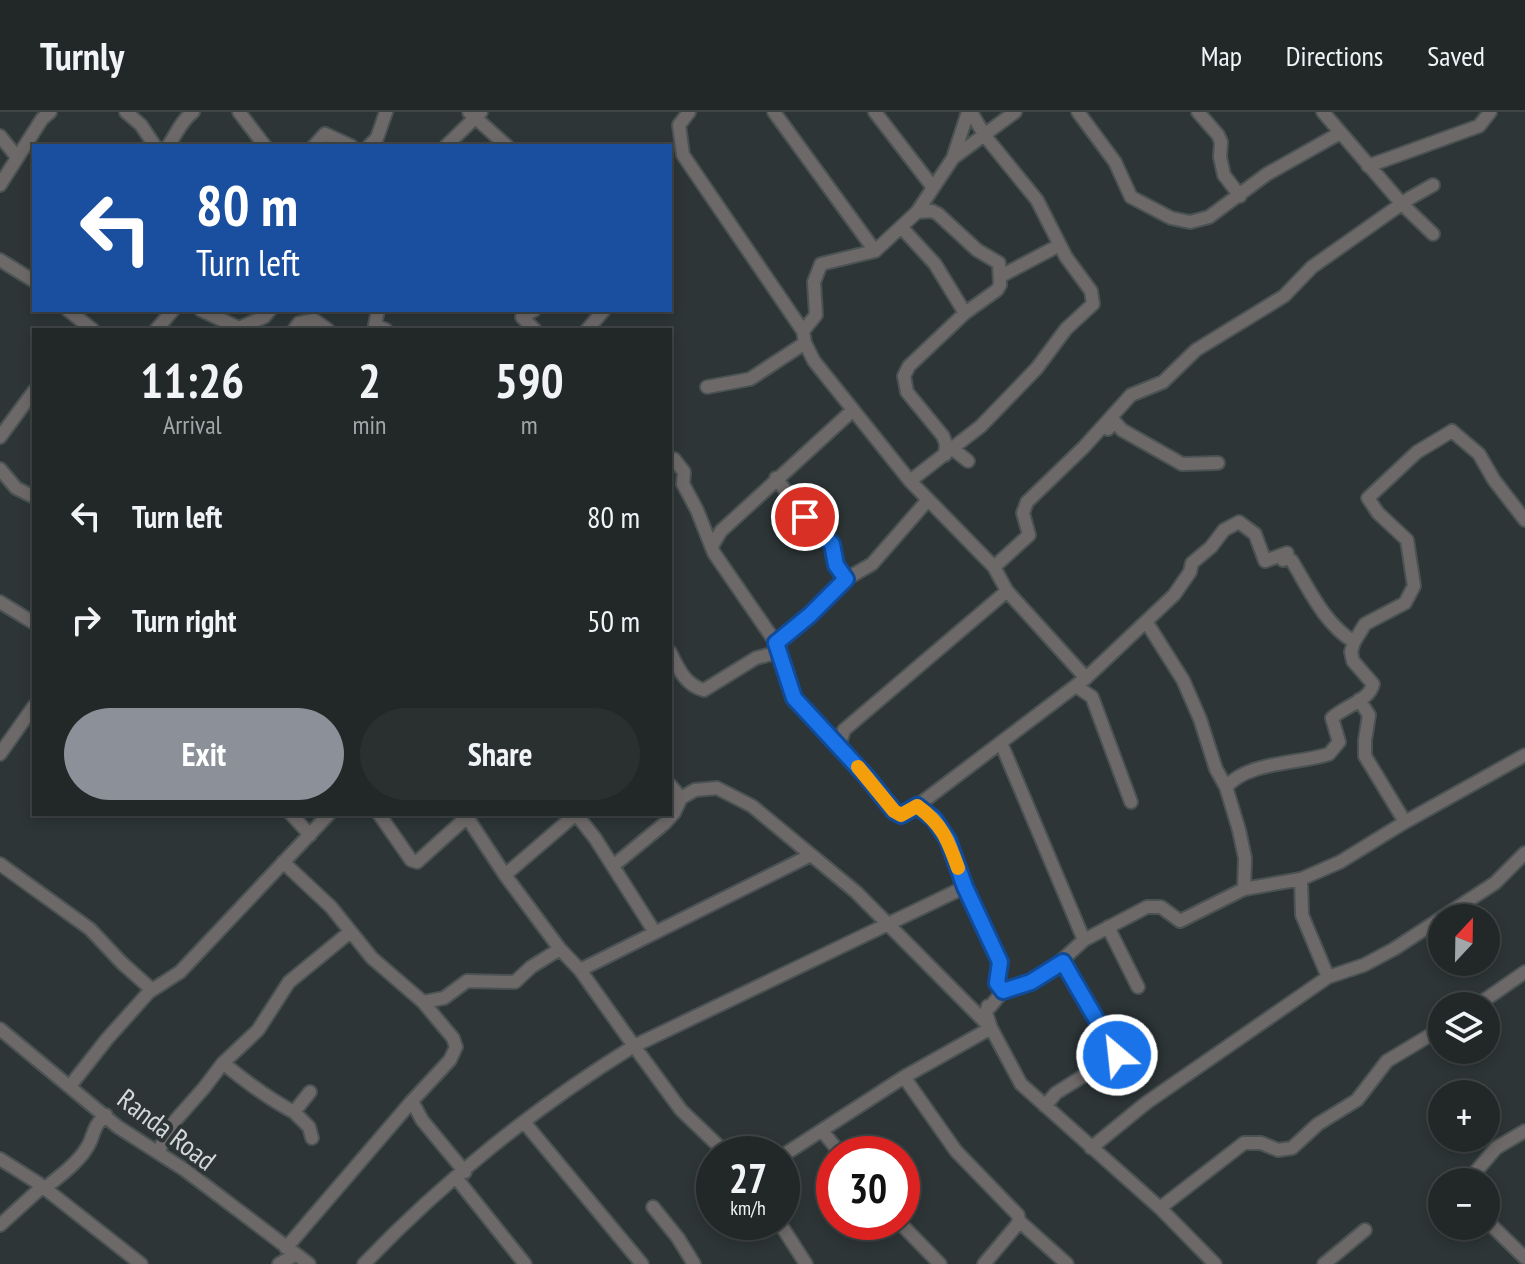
<!DOCTYPE html>
<meta charset="utf-8">
<style>
body{margin:0;font-family:"PT Sans Narrow",sans-serif;background:#2a3030;color:#f1f3f6;height:100vh;display:flex;flex-direction:column;font-size:30px;white-space:nowrap}
*{box-sizing:border-box;margin:0}
p{font-size:26px;color:#a2a6a8}
.icon{flex:none;width:44px;height:44px;fill:none;stroke:currentColor;stroke-width:2;stroke-linecap:round;stroke-linejoin:round}
.map{position:relative;flex:1;overflow:hidden}
.details{position:absolute;left:32px;top:216px;width:640px;height:488px;display:flex;flex-direction:column;background:#222828;border-radius:0px;box-shadow:0 4px 12px #0003,0 0 0 2px #3f4445}
.details>*{flex:none}
.top-card{position:absolute;left:32px;top:32px;width:640px;height:168px;border-radius:0px;box-shadow:0 4px 12px #0003,0 0 0 2px #3f4445;background:#1a4fa0;color:#fff;overflow:hidden}
.needle{width:52px;rotate:22deg}
.tools{position:absolute;left:1428px;top:792px;display:grid;gap:16px}
.tools a{display:grid;place-items:center;width:72px;height:72px;border-radius:50%;background:#222828;box-shadow:0 4px 12px #0003,0 0 0 2px #3f4445;font-size:40px}
.speed{position:absolute;left:696px;top:1024px;display:flex;gap:16px;font-size:40px;font-weight:700;text-align:center}
.speed>*{display:grid;place-content:center;width:104px;height:104px;border-radius:50%;background:#222828;box-shadow:0 4px 12px #0003,0 0 0 2px #3f4445;line-height:1}
.speed small{font-size:20px;font-weight:400}
.speed .limit{border:12px solid #d22;background:#fff;color:#111}
.pin{position:absolute;display:grid;place-items:center;width:68px;height:68px;color:#fff;margin:-34px;border:4px solid #fff;border-radius:50%;box-shadow:0 2px 8px #0007}
.me{position:absolute;width:88px;margin:-44px;rotate:332deg;stroke-linejoin:round;filter:drop-shadow(0 0 6px #0008)}
.turn{display:flex;align-items:center;gap:28px;height:168px;padding:0 32px;font-size:36px}
.turn .icon{width:104px;height:104px;stroke-width:2.5}
.turn b{display:block;font-size:56px;line-height:68px}
.eta{display:flex;justify-content:space-evenly;align-items:center;height:136px;text-align:center}
.eta b{font-size:48px;font-weight:600;line-height:56px}
.button{display:flex;gap:16px;margin-top:auto;padding:16px 32px}
.button a{flex:1;height:92px;border-radius:48px;background:#8c9099;color:#fff;font-size:32px;font-weight:600;line-height:92px;text-align:center}
.button a+a{background:#2a3030;color:#f1f3f6}
ul{padding:0;list-style:none}
li{display:flex;align-items:center;gap:24px;height:104px;padding:0 32px}
li div{flex:1}
li b{display:block;font-size:30px}
li em{font-style:normal}
header{display:flex;align-items:center;gap:48px;box-sizing:border-box;height:112px;padding:0 40px;background:#222828;border-bottom:2px solid #3f4445}
header strong{font-size:38px}
nav{display:flex;gap:44px;margin-inline-start:auto;font-size:28px}
.map>svg:first-child{display:block}
</style>
<header>
<strong>Turnly</strong>
<nav><a>Map</a><a>Directions</a><a>Saved</a></nav>
</header>
<div class="map">
<svg width="1525" height="1152" viewBox="0 0 1525 1152">
<rect width="100%" height="100%" fill="#2d3536"/>
<g fill="none" stroke-linecap="round" stroke-linejoin="round">
<g stroke="#4b5253" stroke-width="16">
<path id="minor" d="M126,0L141,13L155,34
M239,0L265,34
M469,0L507,34
M689,0L679,13L683,43L803,219
M774,0L875,139L821,152L814,170L816,203L803,219L805,231L814,249L910,369L994,455L1007,479L1086,566L917,694L934,707L948,728L965,775L1000,850L997,871L1003,879L990,895L988,894L986,901L991,916L904,965L782,1044
M875,0L932,74
M1078,0L1115,50L1131,85L1171,106L1190,110L1209,105L1267,62L1340,21
M1198,0L1218,23L1221,30L1220,45L1224,63L1240,84
M1323,0L1402,92L1433,122
M0,24L17,45
M168,34C177,21 181,9 193,0
M314,34L325,22L351,34
M369,34L377,26L386,0
M446,34L481,0
M953,46L968,0
M1368,54L1479,14L1490,0
M0,73L42,7L50,0
M917,100L932,99L938,102L977,138L999,151L1000,173L997,178L965,201L909,254L904,264L907,280L943,324L946,332L945,343
M902,116L935,152L965,201
M875,139L917,100L953,46L1015,0
M0,148L34,169
M1001,164L1054,136
M68,198L93,218
M201,198L239,216L264,205L270,198
M378,198L375,213L386,218
M534,198L522,205L535,218
M156,218L173,198
M294,218L299,211L314,208L328,218
M587,218L604,198
M707,275L750,267L805,231
M1108,317L1114,309L1122,318L1182,352L1218,351
M0,325L34,279
M949,334L968,349
M670,348L674,347L684,360L683,372L697,398L714,441L776,531L794,586L866,664L894,699L901,703L917,694
M0,357L16,376L34,385
M776,366L805,405L832,432L836,453L846,467
M910,369L981,314L1037,256L1066,217L1093,192L1091,179L1066,145L1037,88L985,24L971,0
M712,434L721,419L853,298
M994,455L1029,423L1023,401L1027,390L1084,335L1131,283L1163,270L1196,238L1284,184L1312,155L1410,86L1433,73
M0,490L34,511
M1147,511L1183,568L1200,607L1216,657L1226,675L1239,718L1245,746L1244,777
M776,531L810,503L846,467L872,452L927,389
M670,540C678,556 685,573 704,578L756,546L779,540
M1086,566L1174,483L1190,460L1192,451L1211,435L1224,418L1239,410L1255,422L1265,449L1287,441L1283,448L1288,446L1292,449C1310,479 1324,511 1354,530
M1076,574L1092,585L1131,690
M1359,588L1369,603L1365,628V644L1405,710
M1001,631L1084,828
M839,634L844,618L1007,479
M0,642L34,594
M670,673L681,686
M1226,675C1249,649 1298,652 1329,642L1339,630L1332,606C1345,594 1370,588 1373,572L1353,549L1351,540L1354,530L1365,512L1405,491L1414,474L1407,428L1378,401L1368,386L1417,340L1452,319L1479,342L1494,368L1525,408
M291,702L310,723
M379,702L411,748L417,750L467,705
M465,702L505,763L560,837L580,858L634,934L965,775
M576,702L595,726L654,819
M283,750L331,795L372,846L423,890L453,926L456,935L450,948L412,989
M0,752L90,817L122,851L150,876L149,880
M613,754L665,711L674,701L681,686L695,678L717,676L752,694L856,780L991,916L1021,972L1160,1096L1215,1152
M505,763L576,702
M1301,767L1302,803L1328,865
M1108,815L1138,875
M580,858L811,743
M1003,879L1023,874L1049,860L1084,828L1147,795H1161L1180,809L1244,777L1301,767L1340,750L1405,710L1525,643
M423,890L444,886L467,869L515,870L531,855L560,837
M1476,894L1525,860
M0,917L118,1015L185,1058L309,1152
M223,951C245,969 270,988 294,1000L310,980
M904,965L956,1039L1018,1103L1019,1109L1016,1114L984,1152
M70,974L107,927L149,880L180,860L329,702
M1045,994L1056,981L1117,943L1116,938L1063,850
M294,1000L309,1015L312,1026
M524,1010L642,1152
M823,1020L841,1042
M1091,1036L1146,991L1328,865L1364,853L1394,837L1495,771L1525,741
M158,1040L173,1011L204,976L223,951L258,918L289,870L350,820
M0,1047L38,1071L141,1152
M457,1067L525,1152
M1467,1070L1496,1036L1525,1019
M45,1076C60,1064 82,1048 90,1030C95,1018 95,1012 106,1003
M653,1095L678,1126L694,1152
M1160,1096L1244,1031H1261L1278,1038L1292,1036L1318,1012L1357,988L1387,949L1442,916
M1486,1108L1525,1146
M1019,1109L1067,1152
M779,1110L806,1152
M899,1110L940,1152
M0,1113L43,1074
M286,1136L412,989L422,1008L465,1060
M279,1152L295,1143
M364,1152C442,1070 538,993 634,934L681,998L727,1042
M1324,1152L1365,1118"/>
</g>
<use href="#minor" stroke="#6d6968" stroke-width="12"/>
</g>
<g fill="none" stroke-linecap="round" stroke-linejoin="round">
<g stroke="#114b97" stroke-width="20">
<path id="route" d="M805,405L832,432L836,453L846,467L810,503L776,531L794,586L866,664L894,699L901,703L917,694L934,707L948,728L965,775L1000,850L997,871L1003,879L1031,870L1063,850L1117,943"/>
</g>
<use href="#route" stroke="#1a73e8" stroke-width="14"/>
<path stroke="#f59e0b" stroke-width="14" d="M858,655L894,699L901,703L917,694C942,712 948,728 958,756"/>
</g>
<g text-anchor="middle" dominant-baseline="central" stroke-width="8" stroke-linejoin="round" paint-order="stroke">
<g font-size="28" fill="#d3d8d9" stroke="#2d3536">
<text transform="translate(167 1017) rotate(37)">Randa Road</text>
</g>
</g>
</svg>
<div class="tools">
<a><svg class="needle" viewBox="-14 -14 28 28"><path d="M0-13l5 13h-10z" fill="#e53935"/><path d="M0 13l5-13h-10z" fill="#a2a6a8"/></svg></a>
<a><svg class="icon" aria-label="layers" viewBox="0 0 24 24"><path d="M12 4l9 5-9 5-9-5zM3 14l9 5 9-5"/></svg></a>
<a>+</a>
<a>−</a>
</div>
<div class="speed"><div>27<small>km/h</small></div><div class="limit">30</div></div>
<div class="pin" style="left:805px;top:405px;background:#d93025"><svg class="icon" aria-label="arrive" viewBox="0 0 24 24"><path d="M6 21V4h12l-3 4 3 4H6"/></svg></div>
<svg class="me" style="left:1117px;top:943px" viewBox="-20 -20 40 40"><circle r="17" fill="#1a73e8" stroke="#fff" stroke-width="3"/><path d="M0-11L8 9 0 5-8 9z" fill="#fff"/></svg>
<div class="top-card">
<div class="turn"><svg class="icon" aria-label="left" viewBox="0 0 24 24"><path d="M17 20v-9H6M10 6l-5 5 5 5"/></svg><div><b>80 m</b>Turn left</div></div>
</div>
<section class="details">
<div class="eta">
<div><b>11:26</b><p>Arrival</p></div>
<div><b>2</b><p>min</p></div>
<div><b>590</b><p>m</p></div>
</div>
<ul>
<li><svg class="icon" aria-label="left" viewBox="0 0 24 24"><path d="M17 20v-9H6M10 6l-5 5 5 5"/></svg><div><b>Turn left</b></div><em>80 m</em></li>
<li><svg class="icon" aria-label="right" viewBox="0 0 24 24"><path d="M7 20v-9h11M14 6l5 5-5 5"/></svg><div><b>Turn right</b></div><em>50 m</em></li>
</ul>
<div class="button"><a>Exit</a><a>Share</a></div>
</section>
</div>
